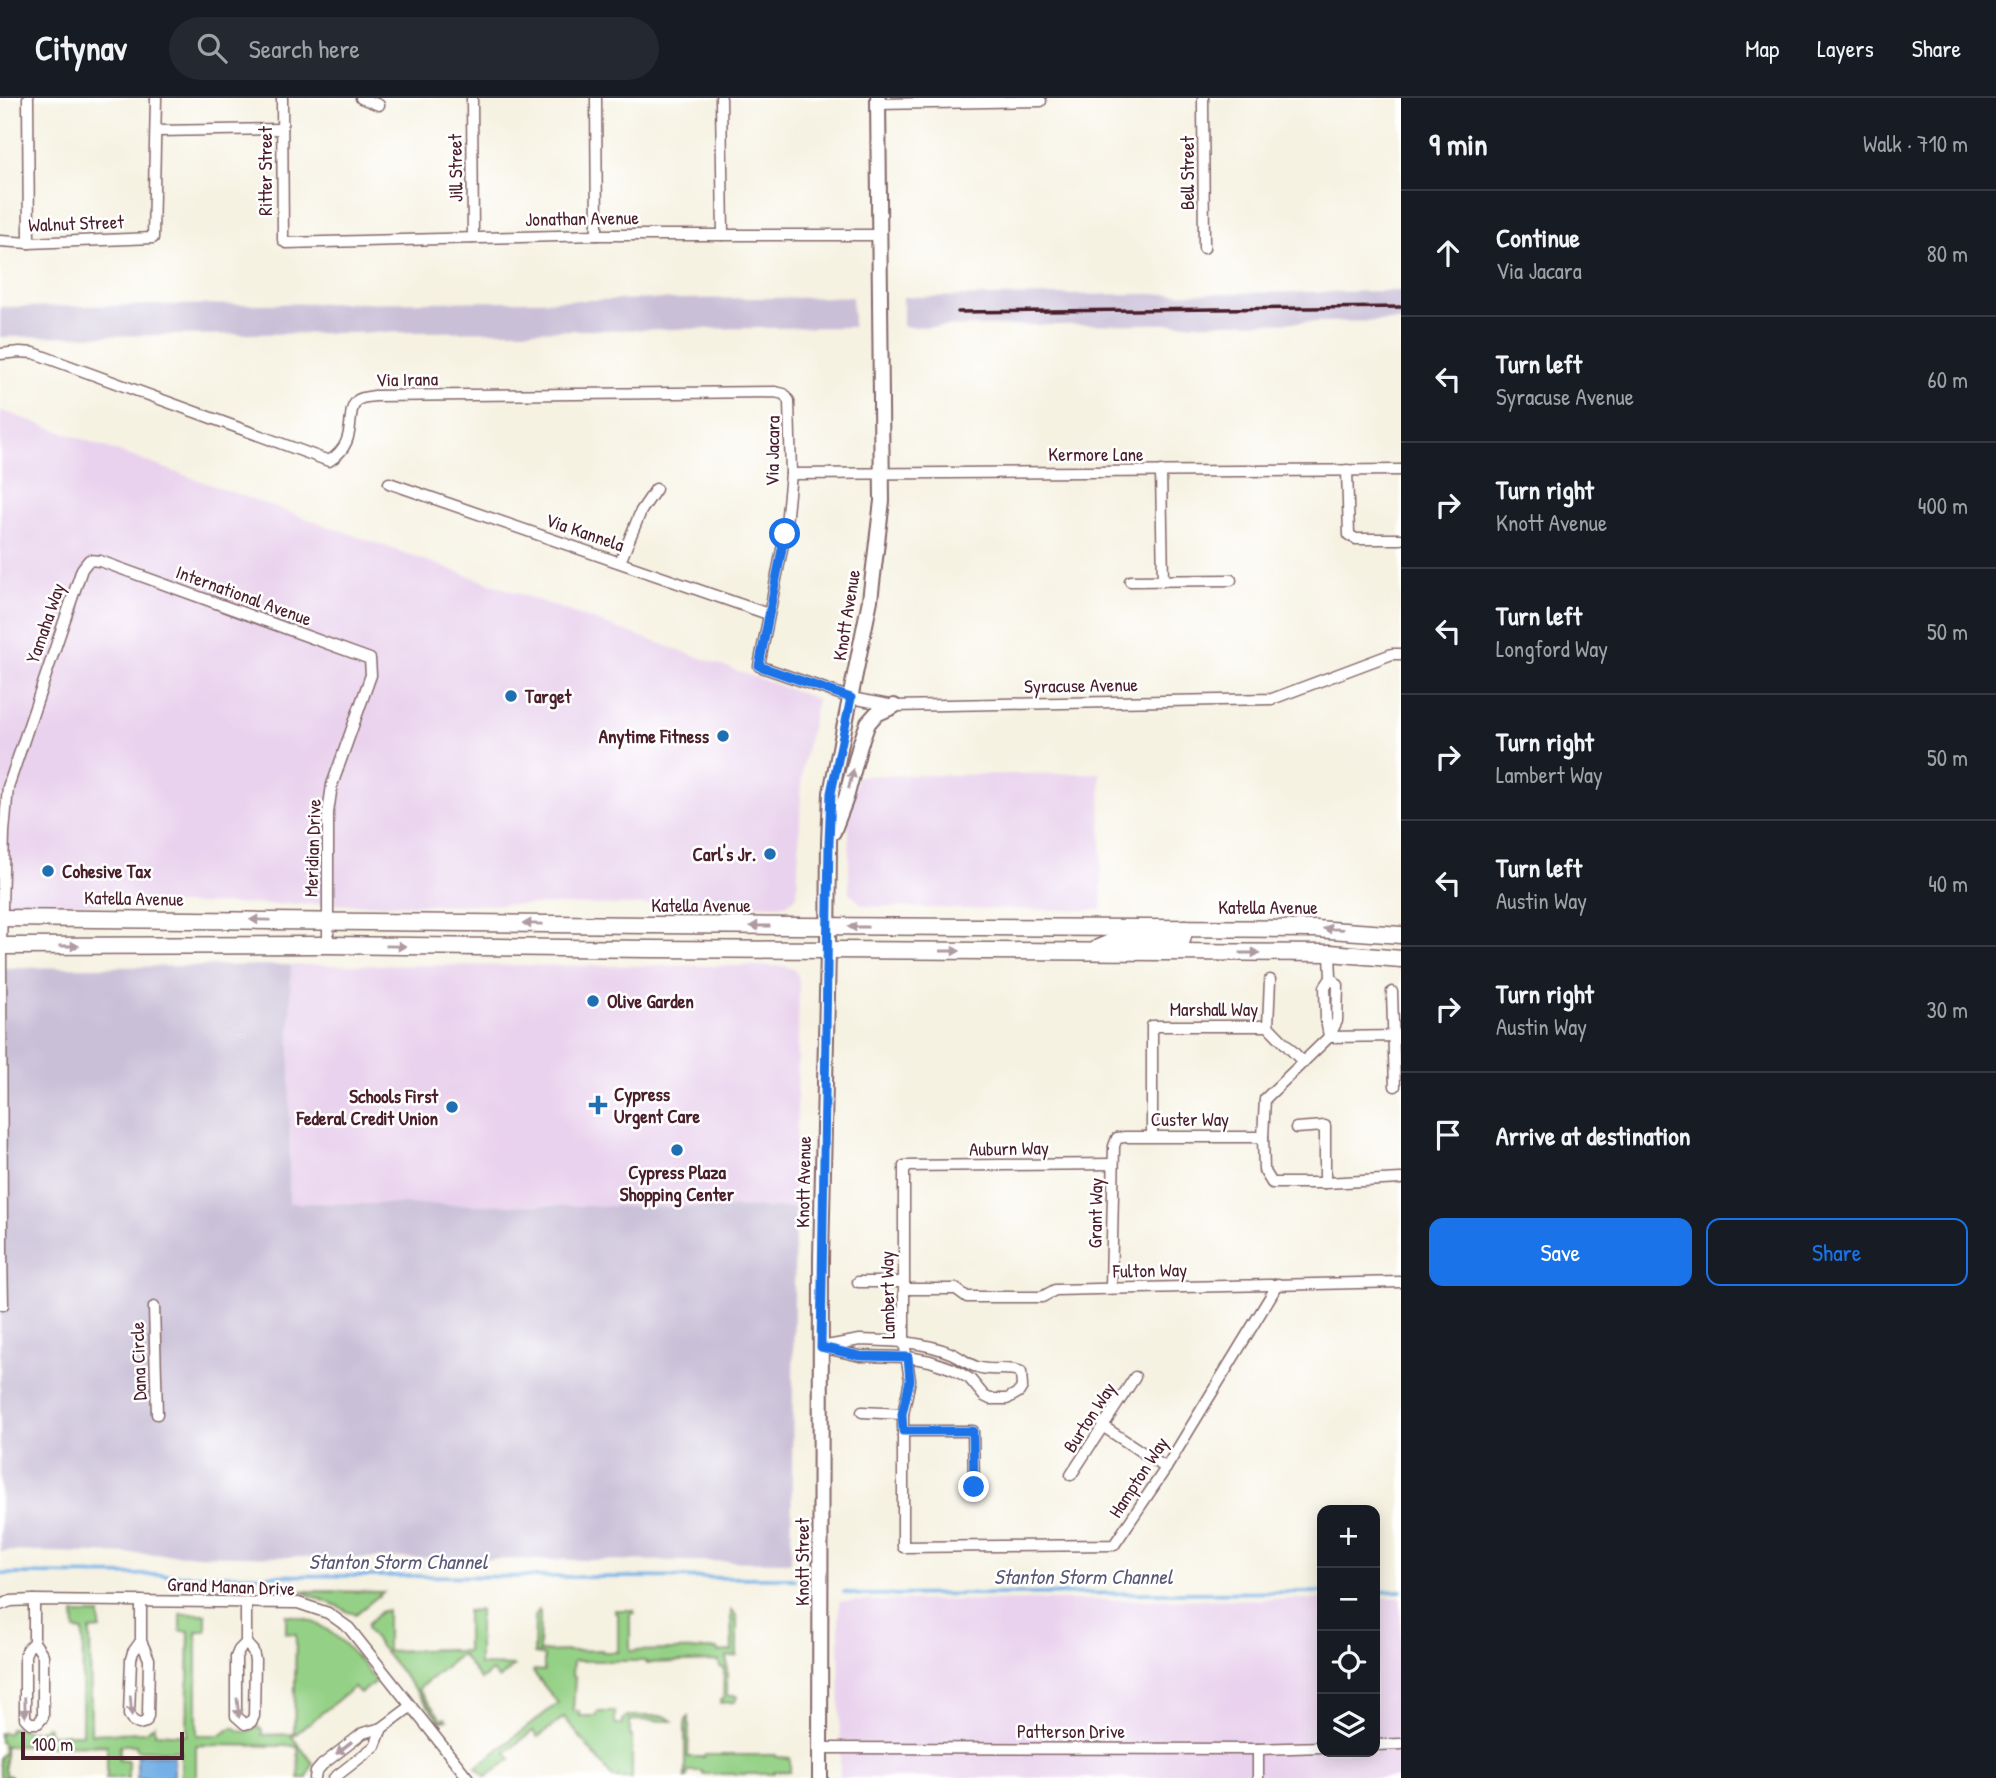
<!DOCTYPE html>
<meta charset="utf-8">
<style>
body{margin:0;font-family:"Patrick Hand",sans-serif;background:#242831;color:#f1f3f6}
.controls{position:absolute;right:21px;bottom:21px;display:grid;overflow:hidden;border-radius:14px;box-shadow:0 4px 18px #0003}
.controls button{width:63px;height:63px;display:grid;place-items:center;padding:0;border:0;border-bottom:2px solid #363941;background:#171b24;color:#f1f3f6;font:35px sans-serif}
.scale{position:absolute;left:21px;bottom:18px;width:163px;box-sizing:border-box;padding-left:7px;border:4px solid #4a1f2b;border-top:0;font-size:19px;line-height:24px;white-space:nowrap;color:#4a1f2b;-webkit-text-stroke:5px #fff;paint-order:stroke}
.stop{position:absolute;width:21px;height:21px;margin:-16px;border:5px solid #1a73e8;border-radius:50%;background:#fff}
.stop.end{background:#1a73e8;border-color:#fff;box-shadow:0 2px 7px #0008}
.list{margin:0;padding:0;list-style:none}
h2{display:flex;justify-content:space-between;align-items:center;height:91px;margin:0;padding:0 28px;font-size:30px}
h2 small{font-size:23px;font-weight:400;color:#9ea1a6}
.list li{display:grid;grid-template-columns:46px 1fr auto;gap:21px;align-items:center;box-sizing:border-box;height:126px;padding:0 28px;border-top:2px solid #363941}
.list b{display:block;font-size:26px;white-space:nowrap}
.list p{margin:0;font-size:23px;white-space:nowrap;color:#9ea1a6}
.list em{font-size:23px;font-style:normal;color:#9ea1a6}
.actions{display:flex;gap:14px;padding:21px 28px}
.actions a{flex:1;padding:16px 0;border:2px solid #1a73e8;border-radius:14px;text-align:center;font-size:24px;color:#1a73e8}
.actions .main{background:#1a73e8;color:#fff}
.icon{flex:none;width:38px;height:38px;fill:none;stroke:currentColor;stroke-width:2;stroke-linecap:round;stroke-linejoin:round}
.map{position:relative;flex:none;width:1401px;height:1680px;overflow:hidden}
header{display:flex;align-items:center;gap:42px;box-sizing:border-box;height:98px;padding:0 35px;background:#171b24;border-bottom:2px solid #363941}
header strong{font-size:33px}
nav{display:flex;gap:38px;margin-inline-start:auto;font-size:24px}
.search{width:490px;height:63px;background:#242831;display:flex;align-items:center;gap:18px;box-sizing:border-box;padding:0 24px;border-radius:38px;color:#9ea1a6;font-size:26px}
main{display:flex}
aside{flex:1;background:#171b24}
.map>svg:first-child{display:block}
.built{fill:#e9d2ed}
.industrial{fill:#c9bfd7}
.green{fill:#94d186;stroke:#6f7858;stroke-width:2}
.water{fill:#73b0e5;stroke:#5e6888;stroke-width:2}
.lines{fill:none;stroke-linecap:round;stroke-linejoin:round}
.stream{stroke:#73b0e5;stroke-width:3.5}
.street-casing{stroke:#86696b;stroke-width:13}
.secondary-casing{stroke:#86696b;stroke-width:18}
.primary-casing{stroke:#86696b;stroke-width:19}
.street{stroke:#fff;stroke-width:10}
.secondary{stroke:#fff;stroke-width:14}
.primary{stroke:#fff;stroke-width:16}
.rail{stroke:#4a1f2b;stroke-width:3.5}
.oneway{fill:#ae9aa0}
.route{stroke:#1a73e8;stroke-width:9}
.poi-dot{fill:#1f6fb2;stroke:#fff;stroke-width:2.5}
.labels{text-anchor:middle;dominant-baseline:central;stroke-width:5;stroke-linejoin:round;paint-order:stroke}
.street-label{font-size:19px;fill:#4a1f2b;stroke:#fff}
.poi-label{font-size:19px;font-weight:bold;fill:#4a1f2b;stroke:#fff;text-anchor:start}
.water-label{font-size:21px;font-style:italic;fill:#5a5975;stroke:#fff}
</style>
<header>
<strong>Citynav</strong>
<div class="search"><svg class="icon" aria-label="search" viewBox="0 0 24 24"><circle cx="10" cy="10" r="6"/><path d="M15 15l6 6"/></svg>Search here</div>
<nav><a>Map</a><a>Layers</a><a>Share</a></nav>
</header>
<main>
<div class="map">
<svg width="1401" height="1680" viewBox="0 0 1401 1680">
<rect width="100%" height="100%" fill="#fff"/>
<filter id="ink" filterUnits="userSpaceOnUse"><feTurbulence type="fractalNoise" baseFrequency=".0143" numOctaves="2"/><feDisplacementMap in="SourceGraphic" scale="14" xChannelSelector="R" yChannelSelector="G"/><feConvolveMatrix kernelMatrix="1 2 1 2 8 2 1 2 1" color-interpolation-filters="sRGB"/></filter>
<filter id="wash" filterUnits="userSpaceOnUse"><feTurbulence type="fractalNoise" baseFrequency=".00686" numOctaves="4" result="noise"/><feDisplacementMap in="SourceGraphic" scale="28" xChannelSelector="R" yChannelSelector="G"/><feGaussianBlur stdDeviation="1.57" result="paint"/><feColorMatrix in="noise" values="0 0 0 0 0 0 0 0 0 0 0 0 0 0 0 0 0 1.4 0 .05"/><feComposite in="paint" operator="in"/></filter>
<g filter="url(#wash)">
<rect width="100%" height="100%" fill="#f6f2e2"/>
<g class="built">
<path d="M0 312 817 601 802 672 797 798 786 807 0 806Z"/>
<path d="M1100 675 1102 812 960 811 867 808 861 806 849 794V720L857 678Z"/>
<path d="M291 867 784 868 793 871 798 877 799 889 795 1110 289 1105Z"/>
<path d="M1375 1500H1401V1680H840L839 1503 1322 1501V1654H1375Z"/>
</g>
<g class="industrial">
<path d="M1401 193V223L903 229V199Z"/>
<path d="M852 199 853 229 0 239V209Z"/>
<path d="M291 867 289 1105 795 1110 791 1464 285 1459 0 1453V870Z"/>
</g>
<g class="green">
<path d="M300 1493 383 1494 356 1516 348 1514 340 1509Z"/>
<path d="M387 1512V1553L451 1551V1553H467V1513L479 1512V1567L514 1568 499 1581 492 1573 481 1582 461 1556 418 1591 442 1621 445 1620 447 1622 441 1624 367 1532V1527L380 1514Z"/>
<path d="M539 1512 540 1515 539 1554 602 1552 603 1554H618V1516L615 1515V1512H634V1515L630 1516V1553L717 1551 718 1554 732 1553 731 1513 737 1518V1558L727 1559V1598H737L735 1604 720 1605V1602L723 1601 724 1570 720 1569 719 1563 646 1565 645 1563H573L572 1578 575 1579 573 1613H579V1618H597V1614H615V1627H623V1622L627 1618H665L672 1623 630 1622V1638H632V1680H613L564 1619 538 1639 533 1633 506 1654 511 1661 486 1679 476 1669 558 1605 533 1574 534 1572 544 1573V1558L534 1556 535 1518Z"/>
<path d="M74 1516H100V1531L90 1532 91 1636 145 1634 155 1627V1635L187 1637 189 1533H180V1516H206V1533H197V1637H221L233 1629C243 1635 248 1636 258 1629L262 1632V1637L294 1636 296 1536 286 1535V1517C329 1521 351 1553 376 1583L360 1595 354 1589 292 1639 313 1665 307 1680H299L298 1650 294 1648 196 1647V1679L198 1680H181V1653L137 1652 136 1647H120L119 1661 128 1662V1680H105L107 1679V1647L5 1648V1677L11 1678V1680H0V1659L4 1654 3 1645 0 1644V1635H9L10 1630C29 1630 30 1639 48 1628L50 1636H82L83 1533 75 1532Z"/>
<path d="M689 1619 688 1659H704L705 1657H776V1659L790 1660V1674H774V1676H703L702 1673H688L687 1680H685V1628L686 1622Z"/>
</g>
<rect class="water" x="137" y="1657" width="37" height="23"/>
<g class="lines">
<g class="stream">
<path d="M0 1476 786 1480 795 1482"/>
<path d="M844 1494 860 1497 1322 1494"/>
<path d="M1375 1494 1401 1493"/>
</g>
</g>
</g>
<g filter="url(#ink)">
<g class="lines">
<defs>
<g id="street">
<path d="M28 0 29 145"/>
<path d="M282 0 283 142 286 145 597 137H879"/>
<path d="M361 0 379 7"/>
<path d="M472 0 473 140"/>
<path d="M596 0 597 137"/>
<path d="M721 0 723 137"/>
<path d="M1203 0 1204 150"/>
<path d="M878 6 1041 3"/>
<path d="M156 33 282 31"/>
<path d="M0 143 29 145 153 140 156 0"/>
<path d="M0 256 20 254 34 255 329 363C361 343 343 314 358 302 362 299 369 299 375 298L775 294 784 296 789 303 791 376 785 436 759 568 851 600 894 608 1272 601 1392 556H1401"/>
<path d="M1347 372 1349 437 1356 441H1401"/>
<path d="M1161 373 1163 483"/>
<path d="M791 376 1401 372"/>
<path d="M389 385 768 516"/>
<path d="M620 464 641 413 656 391"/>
<path d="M1130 483 1231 482"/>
<path d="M1330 855 1331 880 1338 887 1337 923 1329 939 1265 1001 1263 1039 1264 1072 1272 1085H1325L1401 1081"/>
<path d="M1392 894 1395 988"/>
<path d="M1268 928 1270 882"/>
<path d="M1329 938 1326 922 1325 889 1331 880"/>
<path d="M1329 939 1401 938"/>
<path d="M1296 1030 1325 1028V1085"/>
<path d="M1152 1038V928H1268L1303 964"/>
<path d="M1113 1066 904 1068V1243L910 1282 903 1316V1449L1114 1447 1166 1370 1278 1186"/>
<path d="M858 1184H903"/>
<path d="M1111 1190 1114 1048 1117 1040 1125 1039H1263"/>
<path d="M905 1191H956L967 1199H1042L1055 1192 1401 1184"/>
<path d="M3 1207 2 1154 1 848 4 734 8 689 82 471 89 462 100 463 370 561 371 577 332 687 328 715V847"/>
<path d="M154 1209 157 1316"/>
<path d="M860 1242C892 1243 923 1243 953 1256 961 1260 969 1267 977 1269 991 1274 1007 1268 1021 1274L1022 1289 1019 1294 1007 1301H990L984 1298 970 1281 953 1271 930 1263 908 1259 860 1258 821 1249Z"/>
<path d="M862 1314 903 1316"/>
<path d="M1104 1329 1166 1370"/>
<path d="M903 1333H973L974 1389"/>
<path d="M1071 1377 1135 1279"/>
<path d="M34 1502V1544L43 1557V1619L38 1625H30L25 1620V1557L28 1550 34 1544"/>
<path d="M141 1503V1543L149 1561 148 1618 146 1624 139 1626 133 1623 129 1617 131 1561 133 1554 141 1543"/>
<path d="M246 1504V1545L253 1553 255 1562 254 1618 251 1624 245 1626 236 1618V1559L239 1552 246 1545"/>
<path d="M0 1507 11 1503 34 1502 298 1505 328 1515 349 1530 468 1680"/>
<path d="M1375 1647 1401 1646"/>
<path d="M820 1650 1258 1651 1322 1649"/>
<path d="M1258 1651V1680"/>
<path d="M315 1680 316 1674 322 1667 363 1635 382 1630 410 1609"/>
<path d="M334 1680 375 1648 382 1630"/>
</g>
<g id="secondary">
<path d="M833 734 846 700 860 647 868 625 876 616 894 608"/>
<path d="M820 1680 821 1160 828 853 829 745 831 695 870 502 882 403 878 0"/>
</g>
<g id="primary">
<path d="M0 820 649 827 1316 831 1401 837"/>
<path d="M0 848 328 847 648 851 1330 855 1401 861"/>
<path d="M1098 850 1117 842H1182L1185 830"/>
</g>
</defs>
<use href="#street" class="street-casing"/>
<use href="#secondary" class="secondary-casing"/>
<use href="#primary" class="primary-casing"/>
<use href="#street" class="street"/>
<use href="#secondary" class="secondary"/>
<use href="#primary" class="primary"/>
<path class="rail" d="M958 214 1401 209"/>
</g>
<defs><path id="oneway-solid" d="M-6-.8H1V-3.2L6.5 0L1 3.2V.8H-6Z" transform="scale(1.75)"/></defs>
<g class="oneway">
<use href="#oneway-solid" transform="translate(851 681) rotate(-76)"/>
<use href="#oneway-solid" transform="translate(260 822) rotate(-179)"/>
<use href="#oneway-solid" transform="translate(533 826) rotate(-179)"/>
<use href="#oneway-solid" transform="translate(760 828) rotate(-180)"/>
<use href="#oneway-solid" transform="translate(858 829) rotate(-180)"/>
<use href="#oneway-solid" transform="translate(1333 831) rotate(-178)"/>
<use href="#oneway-solid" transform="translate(69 848)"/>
<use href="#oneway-solid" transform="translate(396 848) rotate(1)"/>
<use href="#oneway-solid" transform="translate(950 853)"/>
<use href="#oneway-solid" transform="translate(1250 855)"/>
<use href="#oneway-solid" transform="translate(131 1608) rotate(86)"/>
<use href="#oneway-solid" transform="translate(25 1609) rotate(88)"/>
<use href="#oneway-solid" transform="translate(238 1610) rotate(84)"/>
<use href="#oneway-solid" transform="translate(344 1650) rotate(142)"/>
</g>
</g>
<g class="lines" filter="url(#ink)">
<path class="route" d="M785 436 759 568 851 600 831 695 829 745 821 1249 860 1258 908 1259 910 1282 902 1316 903 1333H973L974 1389"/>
</g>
<g class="poi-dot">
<circle cx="511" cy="598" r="7"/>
<circle cx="723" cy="638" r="7"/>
<circle cx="770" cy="756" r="7"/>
<circle cx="48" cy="773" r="7"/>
<circle cx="593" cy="903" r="7"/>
<path d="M594.5 996.5h7v7h7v7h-7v7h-7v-7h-7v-7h7z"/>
<circle cx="452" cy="1009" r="7"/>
<circle cx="677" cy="1052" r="7"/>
</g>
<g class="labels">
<g class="street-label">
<text transform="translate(455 70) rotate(-91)">Jill Street</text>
<text transform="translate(265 73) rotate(-90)">Ritter Street</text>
<text transform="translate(1187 75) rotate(-90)">Bell Street</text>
<text transform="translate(582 120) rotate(-1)">Jonathan Avenue</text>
<text transform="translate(76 125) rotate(-2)">Walnut Street</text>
<text transform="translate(407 281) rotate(-1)">Via Irana</text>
<text transform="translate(772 353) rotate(-89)">Via Jacara</text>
<text x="1096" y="356">Kermore Lane</text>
<text transform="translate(585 434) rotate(19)">Via Kannela</text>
<text transform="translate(244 497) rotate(20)">International Avenue</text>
<text transform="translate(846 517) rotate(-81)">Knott Avenue</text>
<text transform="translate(45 525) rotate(-71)">Yamaha Way</text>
<text transform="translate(1081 587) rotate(-1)">Syracuse Avenue</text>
<text transform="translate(312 750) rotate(-88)">Meridian Drive</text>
<text transform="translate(134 800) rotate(1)">Katella Avenue</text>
<text x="701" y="807">Katella Avenue</text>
<text x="1268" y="809">Katella Avenue</text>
<text x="1214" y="911">Marshall Way</text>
<text x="1190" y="1021">Custer Way</text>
<text transform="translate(1009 1050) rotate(-1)">Auburn Way</text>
<text transform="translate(803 1084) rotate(-89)">Knott Avenue</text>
<text transform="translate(1095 1115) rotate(-89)">Grant Way</text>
<text transform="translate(1150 1172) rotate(-1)">Fulton Way</text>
<text transform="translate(887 1197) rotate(-91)">Lambert Way</text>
<text transform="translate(138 1263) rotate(-92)">Dana Circle</text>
<text transform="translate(1089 1319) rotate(-57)">Burton Way</text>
<text transform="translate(1138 1379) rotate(-57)">Hampton Way</text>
<text transform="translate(802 1464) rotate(-90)">Knott Street</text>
<text transform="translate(231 1488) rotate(2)">Grand Manan Drive</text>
<text x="1071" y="1633">Patterson Drive</text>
</g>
<g class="poi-label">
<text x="525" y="598">Target</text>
<text x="709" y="638" text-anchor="end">Anytime Fitness</text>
<text x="756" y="756" text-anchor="end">Carl's Jr.</text>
<text x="62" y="773">Cohesive Tax</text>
<text x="607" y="903">Olive Garden</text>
<text x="614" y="996">Cypress<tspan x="614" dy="22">Urgent Care</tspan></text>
<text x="438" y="998" text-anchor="end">Schools First<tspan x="438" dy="22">Federal Credit Union</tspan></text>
<text x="677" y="1074" text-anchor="middle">Cypress Plaza<tspan x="677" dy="22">Shopping Center</tspan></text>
</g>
<g class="water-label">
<text x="398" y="1463">Stanton Storm Channel</text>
<text x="1083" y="1478">Stanton Storm Channel</text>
</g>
</g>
</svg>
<div class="controls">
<button>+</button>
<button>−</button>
<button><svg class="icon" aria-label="locate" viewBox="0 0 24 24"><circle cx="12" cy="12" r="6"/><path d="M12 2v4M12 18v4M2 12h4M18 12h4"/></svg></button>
<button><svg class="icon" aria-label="layers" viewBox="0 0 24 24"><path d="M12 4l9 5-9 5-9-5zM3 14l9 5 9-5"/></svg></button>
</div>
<div class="scale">100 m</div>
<div class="stop" style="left:785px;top:436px"></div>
<div class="stop end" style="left:974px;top:1389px"></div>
</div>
<aside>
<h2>9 min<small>Walk · 710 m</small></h2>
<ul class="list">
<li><svg class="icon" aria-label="ahead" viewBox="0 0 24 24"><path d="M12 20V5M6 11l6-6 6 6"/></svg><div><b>Continue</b><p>Via Jacara</p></div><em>80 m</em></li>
<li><svg class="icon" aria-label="left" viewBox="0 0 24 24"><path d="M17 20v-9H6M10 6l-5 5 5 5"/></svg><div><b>Turn left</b><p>Syracuse Avenue</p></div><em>60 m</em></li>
<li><svg class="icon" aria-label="right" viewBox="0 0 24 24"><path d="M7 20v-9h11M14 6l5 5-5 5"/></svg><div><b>Turn right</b><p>Knott Avenue</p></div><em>400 m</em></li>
<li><svg class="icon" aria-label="left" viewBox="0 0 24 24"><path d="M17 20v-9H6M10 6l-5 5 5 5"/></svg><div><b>Turn left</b><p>Longford Way</p></div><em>50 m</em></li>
<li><svg class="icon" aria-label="right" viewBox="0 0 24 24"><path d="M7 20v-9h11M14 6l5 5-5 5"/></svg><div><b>Turn right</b><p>Lambert Way</p></div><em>50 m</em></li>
<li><svg class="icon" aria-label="left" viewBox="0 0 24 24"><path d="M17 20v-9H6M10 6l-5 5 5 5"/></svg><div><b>Turn left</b><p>Austin Way</p></div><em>40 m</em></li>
<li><svg class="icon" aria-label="right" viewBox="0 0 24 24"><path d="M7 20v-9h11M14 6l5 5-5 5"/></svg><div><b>Turn right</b><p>Austin Way</p></div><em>30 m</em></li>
<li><svg class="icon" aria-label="arrive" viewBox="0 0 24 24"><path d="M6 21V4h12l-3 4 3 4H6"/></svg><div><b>Arrive at destination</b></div></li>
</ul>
<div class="actions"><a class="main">Save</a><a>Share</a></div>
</aside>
</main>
